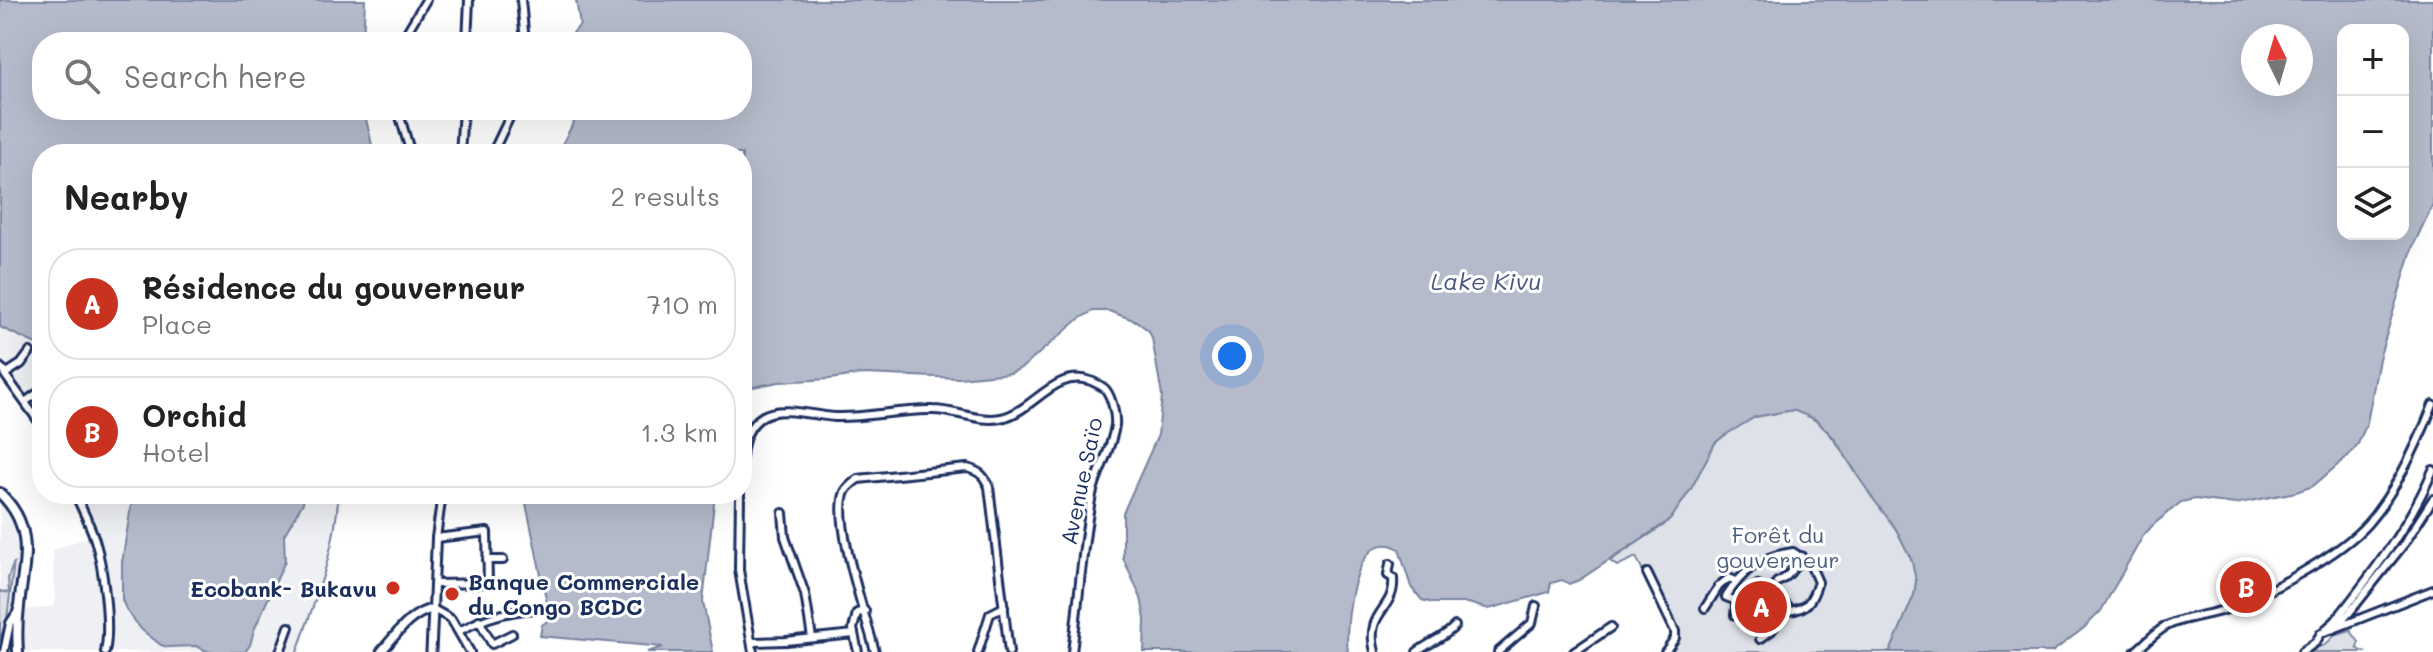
<!DOCTYPE html>
<meta charset="utf-8">
<style>
body{margin:0;font-family:Mali,sans-serif;background:#f6f6f6;color:#222}
.controls{position:absolute;right:24px;top:24px;display:grid;overflow:hidden;border-radius:16px;box-shadow:0 8px 32px #0002}
.controls button{width:72px;height:72px;display:grid;place-items:center;padding:0;border:0;border-bottom:2px solid #e0e0e0;background:#fff;color:#222;font:40px sans-serif}
.compass{position:absolute;left:2241px;top:24px;width:72px;height:72px;border-radius:50%;background:#fff;box-shadow:0 8px 32px #0002;rotate:355deg}
.you{position:absolute;left:1232px;top:356px;width:28px;height:28px;margin:-20px;border:6px solid #fff;border-radius:50%;background:#1a73e8;box-shadow:0 0 0 12px #1a73e833}
.badge{display:grid;place-items:center;width:52px;height:52px;border-radius:50%;background:#c8321e;color:#fff;font-size:26px;font-weight:700}
.pin{position:absolute;translate:-50% -50%;border:4px solid #fff;box-shadow:0 2px 8px #0006}
.list{margin:0;padding:0;list-style:none}
h2{display:flex;justify-content:space-between;align-items:center;height:104px;margin:0;padding:0 32px;font-size:34px}
h2 small{font-size:26px;font-weight:400;color:#767676}
.list li{display:grid;grid-template-columns:52px 1fr auto;gap:24px;align-items:center;box-sizing:border-box;height:112px;margin:0 16px 16px;padding:0 16px;border:2px solid #e0e0e0;border-radius:32px}
.list b{display:block;font-size:30px;white-space:nowrap}
.list p{margin:0;font-size:26px;white-space:nowrap;color:#767676}
.list em{font-size:26px;font-style:normal;color:#767676}
.icon{flex:none;width:44px;height:44px;fill:none;stroke:currentColor;stroke-width:2;stroke-linecap:round;stroke-linejoin:round}
.map{position:relative;flex:none;width:2433px;height:652px;overflow:hidden}
.search{position:absolute;background:#fff;box-shadow:0 8px 32px #0002;left:32px;top:32px;width:720px;height:88px;display:flex;align-items:center;gap:20px;box-sizing:border-box;padding:0 28px;border-radius:32px;color:#767676;font-size:30px}
.panel{position:absolute;background:#fff;box-shadow:0 8px 32px #0002;left:32px;top:144px;width:720px;height:360px;border-radius:32px}
.map>svg:first-child{display:block}
.built{fill:#eff0f4}
.green{fill:#dee1e7;stroke:#7c88a2;stroke-width:2}
.water{fill:#b5bbca;stroke:#77839f;stroke-width:2;fill-rule:evenodd}
.lines{fill:none;stroke-linecap:round;stroke-linejoin:round}
.stream{stroke:#77839f;stroke-width:2}
.minor-casing{stroke:#1b2f5e;stroke-width:12}
.major-casing{stroke:#1b2f5e;stroke-width:13}
.highway-casing{stroke:#1b2f5e;stroke-width:14}
.minor{stroke:#fff;stroke-width:6}
.major{stroke:#fff;stroke-width:7}
.highway{stroke:#fff;stroke-width:8}
.poi-dot{fill:#c8321e;stroke:#fff;stroke-width:3}
.labels{text-anchor:middle;dominant-baseline:central;stroke-width:6;stroke-linejoin:round;paint-order:stroke}
.street-label{font-size:22px;fill:#1b2f5e;stroke:#fff}
.park-label{font-size:22px;fill:#4c5c80;stroke:#fff}
.poi-label{font-size:22px;font-weight:bold;fill:#1b2f5e;stroke:#fff;text-anchor:start}
.water-label{font-size:24px;font-style:italic;fill:#49597e;stroke:#fff}
</style>
<div class="map">
<svg width="2433" height="652" viewBox="0 0 2433 652">
<rect width="100%" height="100%" fill="#fff"/>
<filter id="ink" filterUnits="userSpaceOnUse"><feTurbulence type="fractalNoise" baseFrequency=".0125" numOctaves="2"/><feDisplacementMap in="SourceGraphic" scale="16" xChannelSelector="R" yChannelSelector="G"/><feConvolveMatrix kernelMatrix="1 2 1 2 8 2 1 2 1" color-interpolation-filters="sRGB"/></filter>
<g filter="url(#ink)">
<g class="built">
<path d="M0 327 42 347V431L9 374 0 367Z"/>
<path d="M72 494H133L122 562 124 607 142 630 161 645 196 646 209 652H17L25 610 55 606 53 550 90 536Z"/>
<path d="M305 494H342V498L325 573 300 652H245L250 645 254 630 285 561 284 535 303 503Z"/>
<path d="M0 497 14 517 19 529 20 542V561L14 606 4 652H0Z"/>
</g>
<g class="green">
<path d="M1793 410C1806 414 1816 419 1825 429 1838 442 1847 459 1857 475 1875 502 1918 549 1916 582 1915 606 1900 631 1890 652H1665L1674 640 1673 630 1636 557 1617 566 1610 561 1664 525 1683 501 1715 443 1730 431 1755 417Z"/>
<path d="M14 562 7 619 0 641V591L9 593 8 578Z"/>
<path d="M2350 630 2359 642 2357 648 2364 652H2305L2325 645 2335 635Z"/>
</g>
<g class="water">
<path d="M0 0H365L363 42H42V110H364L374 154H42V347L0 327Z"/>
<path d="M576 0H2433V204L2413 246 2379 359 2367 423 2358 444 2348 456 2313 486 2296 492 2235 504 2195 499 2181 502 2153 525 2143 536 2101 611 2084 628 2052 652H1890L1914 595 1916 581 1912 561 1896 529 1871 496 1834 438 1815 419 1793 410 1755 417 1722 437 1715 443 1691 489 1670 520 1579 580 1569 584 1562 580 1551 583 1549 592 1489 609 1468 603H1433L1422 600 1411 587 1399 549C1354 523 1344 627 1348 652H1144L1145 619 1141 598 1123 558V513L1158 435 1162 396 1152 338 1149 331 1136 321 1109 311H1093L1079 319 1023 367 1011 373 959 378 864 374 830 379 779 382 742 389V154H557L580 110H742V42H572L573 33 580 25ZM2343 30H2403V234H2343ZM2301 36V84H2253V36Z"/>
<path d="M133 494H305L303 503 284 535 285 561 254 630 250 645 245 652H209L196 646 168 647 161 645 142 630 127 611 122 600V562Z"/>
<path d="M524 494H715L703 602 713 652H647L663 647 540 636 542 625 550 619 551 611 546 599Z"/>
</g>
<g class="lines">
<path class="stream" d="M297 652C314 602 337 548 338 494"/>
<defs>
<g id="minor">
<path d="M521 0 525 42"/>
<path d="M401 42 426 0"/>
<path d="M467 42 469 0"/>
<path d="M398 110 411 154"/>
<path d="M460 154 463 110"/>
<path d="M492 154 513 110"/>
<path d="M0 367 7 373 21 364 30 352"/>
<path d="M7 373 5 375 42 426"/>
<path d="M25 402 42 390"/>
<path d="M742 457C743 441 748 425 763 416 781 405 815 416 835 417 868 418 900 409 933 410 956 410 982 424 1005 417 1034 409 1056 368 1091 381 1095 383 1103 386 1106 390 1112 398 1116 416 1115 425 1112 450 1097 471 1092 495 1082 546 1079 600 1072 652"/>
<path d="M75 494C82 509 90 524 95 540 103 566 111 626 105 652"/>
<path d="M442 494 436 538 433 609 451 619 470 652"/>
<path d="M740 494 739 570 753 652"/>
<path d="M783 513 785 537 805 594 812 638"/>
<path d="M436 538 487 532 488 583 436 584"/>
<path d="M487 560H503"/>
<path d="M1647 573 1675 631V638L1665 652"/>
<path d="M1777 582C1789 578 1795 566 1801 556"/>
<path d="M1739 602 1726 597C1743 570 1761 556 1793 552L1810 564 1818 582C1812 601 1807 610 1787 611"/>
<path d="M1705 608 1719 586 1729 578 1736 581"/>
<path d="M1735 615 1736 607 1758 585 1771 592 1788 607 1771 631 1760 639"/>
<path d="M479 620 492 644 512 634"/>
<path d="M2336 628 2433 590"/>
<path d="M2326 629 2335 621C2373 573 2409 526 2433 470"/>
<path d="M459 631C483 618 508 611 534 609"/>
<path d="M753 642 786 641 854 634"/>
<path d="M4 652 10 623 18 611"/>
<path d="M280 652 289 627"/>
<path d="M858 652 853 629 857 613 865 611"/>
<path d="M875 652C867 619 832 520 845 492 848 486 853 483 858 479L967 468C979 471 984 475 989 487L1009 652"/>
<path d="M978 652 990 614 1004 607"/>
<path d="M1375 652C1364 610 1396 611 1393 578L1388 575 1390 564"/>
<path d="M1417 652C1430 642 1444 638 1455 626"/>
<path d="M1498 652 1532 623 1536 606"/>
<path d="M1574 652 1611 627"/>
<path d="M2135 652C2144 644 2153 635 2163 628 2181 617 2207 616 2227 609 2267 594 2340 555 2368 523 2395 492 2418 443 2433 405"/>
<path d="M2302 652 2316 642 2321 633 2334 629 2350 612 2404 544 2433 499"/>
</g>
<path id="major" d="M381 652C395 636 411 612 433 609L431 652"/>
<path id="highway" d="M0 493C9 502 17 512 21 525 30 551 21 581 19 607 17 622 17 637 18 652"/>
</defs>
<use href="#minor" class="minor-casing"/>
<use href="#major" class="major-casing"/>
<use href="#highway" class="highway-casing"/>
<use href="#minor" class="minor"/>
<use href="#major" class="major"/>
<use href="#highway" class="highway"/>
</g>
</g>
<g class="poi-dot">
<circle cx="393" cy="588" r="8"/>
<circle cx="452" cy="594" r="8"/>
</g>
<g class="labels">
<g class="street-label">
<text transform="translate(1081 481) rotate(-78)">Avenue Saïo</text>
</g>
<g class="park-label">
<text x="1778" y="534">Forêt du<tspan x="1778" dy="25">gouverneur</tspan></text>
</g>
<g class="poi-label">
<text x="468" y="581">Banque Commerciale<tspan x="468" dy="25">du Congo BCDC</tspan></text>
<text x="377" y="588" text-anchor="end">Ecobank- Bukavu</text>
</g>
<g class="water-label">
<text x="1486" y="280">Lake Kivu</text>
</g>
</g>
</svg>
<div class="controls">
<button>+</button>
<button>−</button>
<button><svg class="icon" aria-label="layers" viewBox="0 0 24 24"><path d="M12 4l9 5-9 5-9-5zM3 14l9 5 9-5"/></svg></button>
</div>
<svg class="compass" viewBox="-18 -18 36 36"><path d="M0-13l5 13h-10z" fill="#e53935"/><path d="M0 13l5-13h-10z" fill="#767676"/></svg>
<div class="you"></div>
<div class="pin badge" style="left:1761px;top:607px">A</div>
<div class="pin badge" style="left:2246px;top:587px">B</div>
<div class="search"><svg class="icon" aria-label="search" viewBox="0 0 24 24"><circle cx="10" cy="10" r="6"/><path d="M15 15l6 6"/></svg>Search here</div>
<section class="panel">
<h2>Nearby<small>2 results</small></h2>
<ul class="list">
<li><span class="badge">A</span><div><b>Résidence du gouverneur</b><p>Place</p></div><em>710 m</em></li>
<li><span class="badge">B</span><div><b>Orchid</b><p>Hotel</p></div><em>1.3 km</em></li>
</ul>
</section>
</div>
